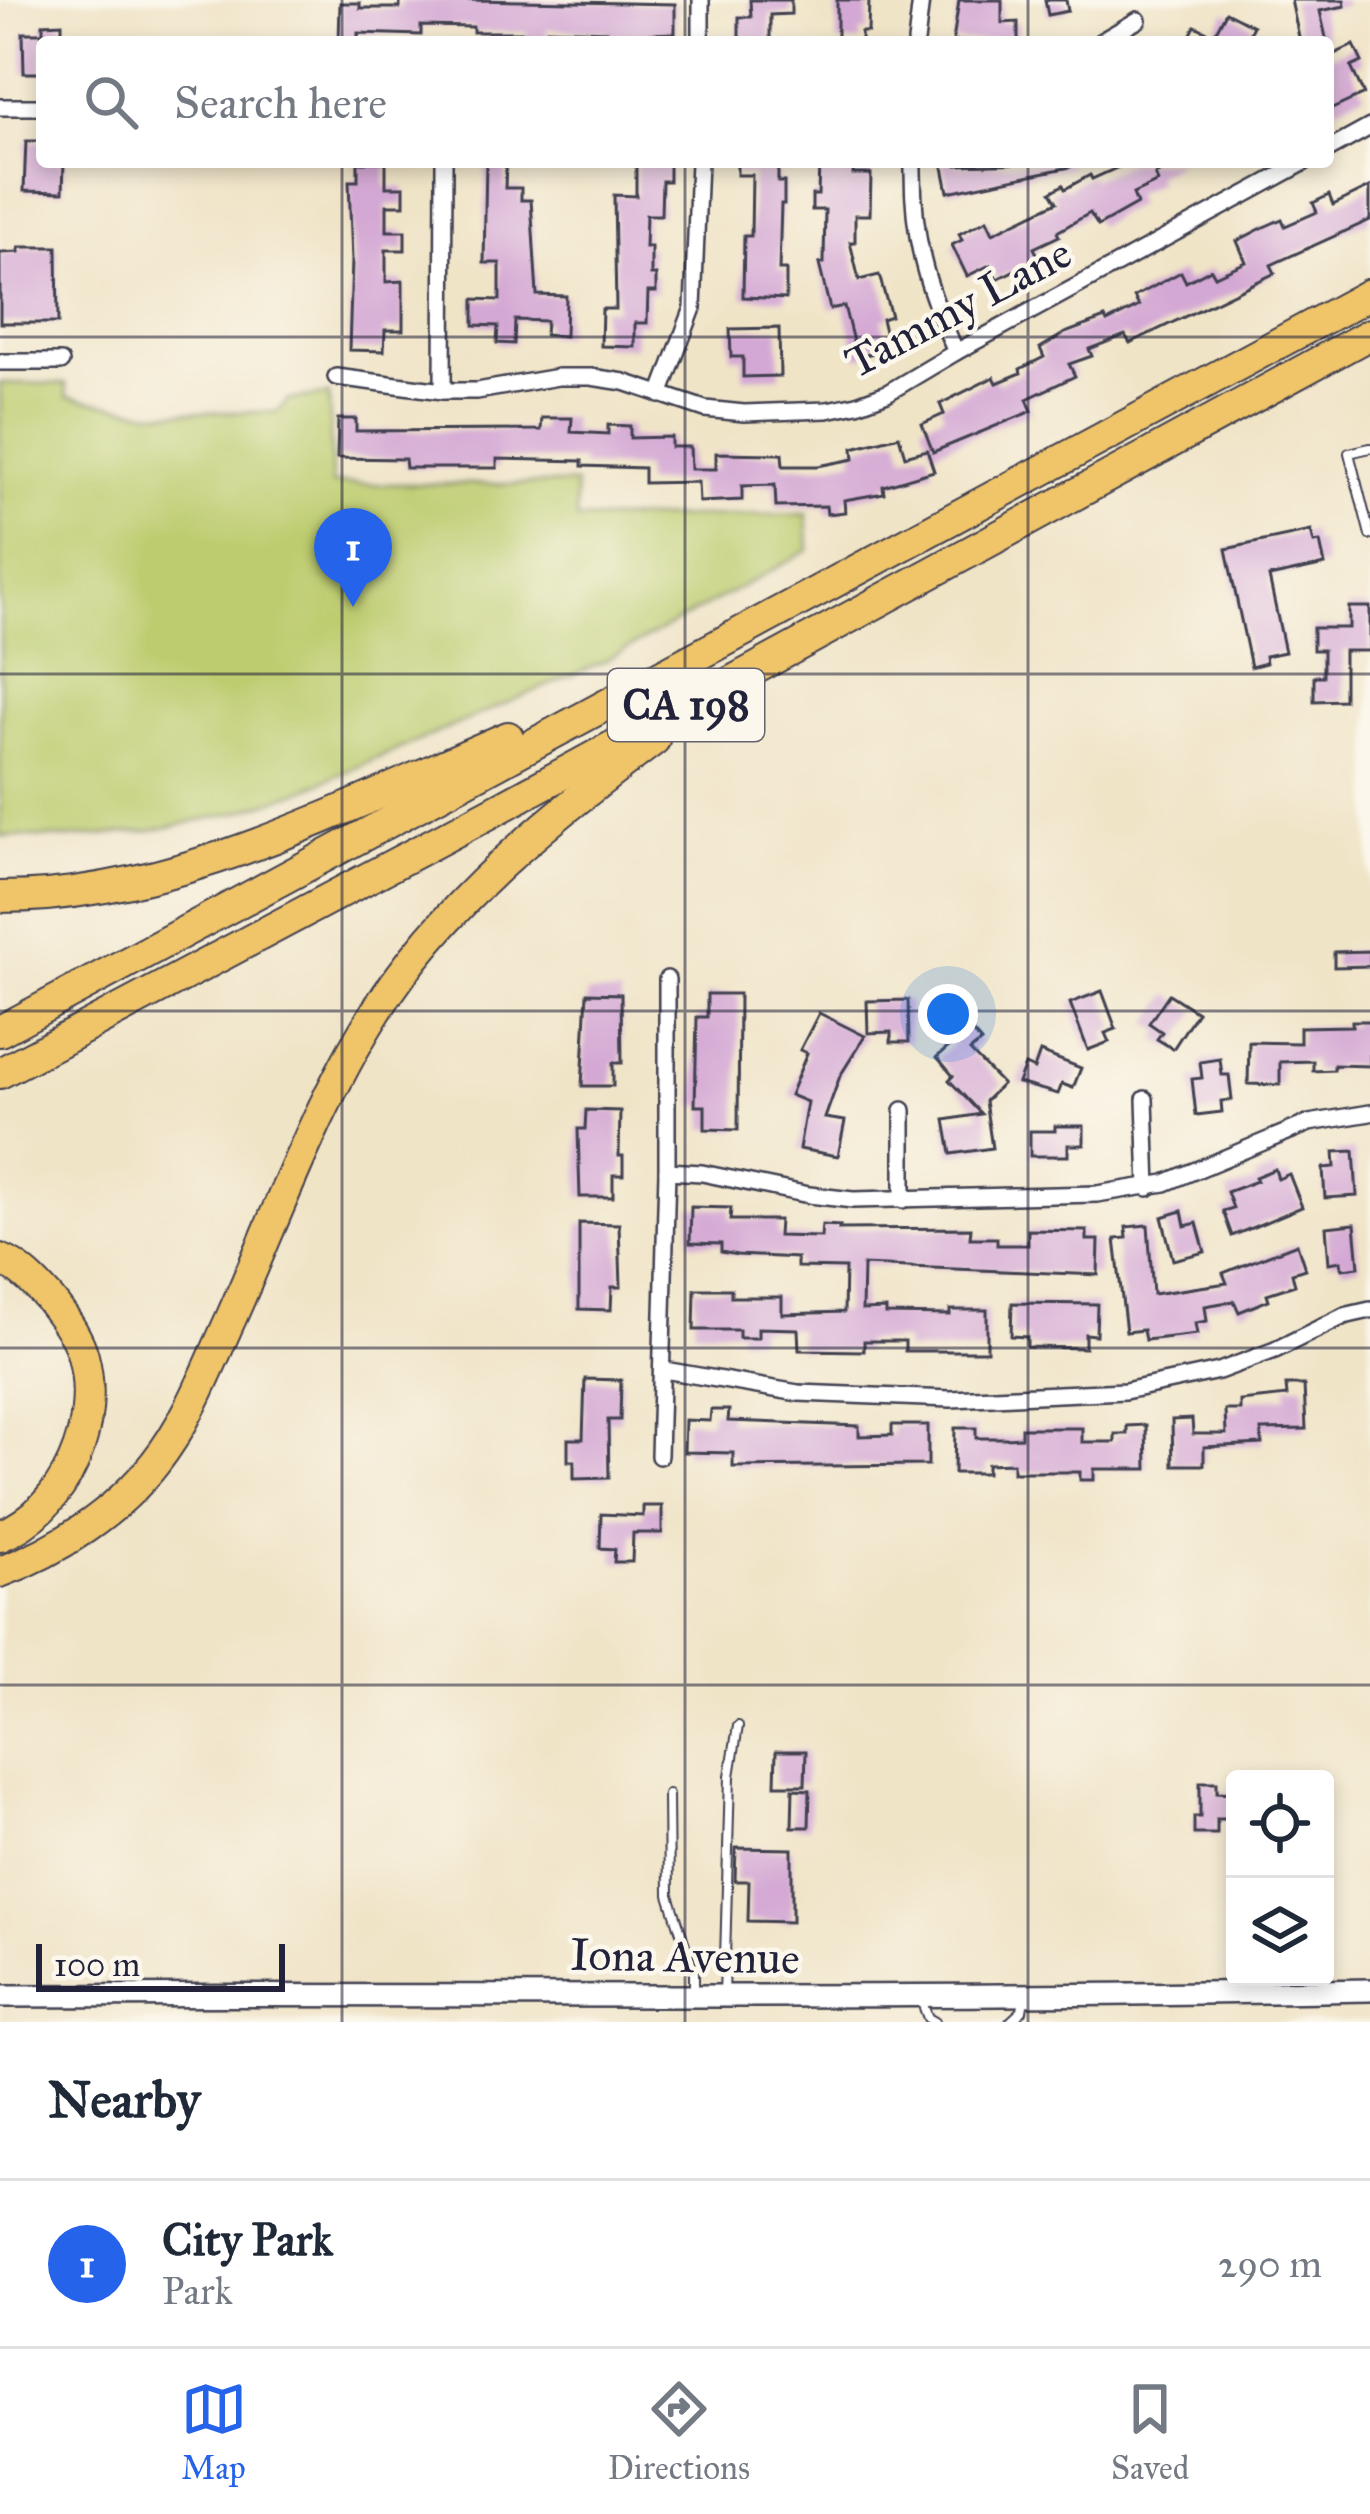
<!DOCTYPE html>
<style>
body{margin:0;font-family:"IM FELL Great Primer",serif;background:#f2f2f3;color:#1f2937}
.controls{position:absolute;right:36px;bottom:36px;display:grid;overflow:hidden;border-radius:12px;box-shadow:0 6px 18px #0003}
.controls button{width:108px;height:108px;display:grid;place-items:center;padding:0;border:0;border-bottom:3px solid #e0e1e3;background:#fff;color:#1f2937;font:60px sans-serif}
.scale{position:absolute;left:36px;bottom:30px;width:249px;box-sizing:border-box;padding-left:12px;border:6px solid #22223b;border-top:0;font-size:33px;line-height:42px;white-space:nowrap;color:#22223b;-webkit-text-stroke:9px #fbf7ec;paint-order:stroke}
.you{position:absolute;left:948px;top:1014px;width:42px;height:42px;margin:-30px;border:9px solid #fff;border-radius:50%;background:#1a73e8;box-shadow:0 0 0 18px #1a73e833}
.badge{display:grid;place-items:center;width:78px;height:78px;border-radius:50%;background:#2563eb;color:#fff;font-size:39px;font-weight:700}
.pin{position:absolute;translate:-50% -99px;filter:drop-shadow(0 3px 6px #0008)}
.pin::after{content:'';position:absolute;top:63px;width:42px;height:36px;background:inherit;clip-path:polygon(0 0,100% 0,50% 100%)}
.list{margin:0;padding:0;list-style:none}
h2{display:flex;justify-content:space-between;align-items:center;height:156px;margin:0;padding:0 48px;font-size:51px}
h2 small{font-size:39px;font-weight:400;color:#747a83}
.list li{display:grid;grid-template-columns:78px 1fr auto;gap:36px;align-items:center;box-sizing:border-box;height:168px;padding:0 48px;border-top:3px solid #e0e1e3}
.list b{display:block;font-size:45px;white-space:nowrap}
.list p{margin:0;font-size:39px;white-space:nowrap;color:#747a83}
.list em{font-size:39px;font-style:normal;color:#747a83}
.icon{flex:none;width:66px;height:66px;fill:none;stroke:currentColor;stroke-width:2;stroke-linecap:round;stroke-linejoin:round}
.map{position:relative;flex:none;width:1370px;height:2022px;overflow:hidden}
.search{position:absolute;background:#fff;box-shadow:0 6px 18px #0003;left:36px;right:36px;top:36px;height:132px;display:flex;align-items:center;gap:30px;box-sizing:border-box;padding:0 42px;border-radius:12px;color:#747a83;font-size:45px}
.sheet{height:324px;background:#fff}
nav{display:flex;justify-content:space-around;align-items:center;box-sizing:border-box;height:168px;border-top:3px solid #e0e1e3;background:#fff;font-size:33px;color:#747a83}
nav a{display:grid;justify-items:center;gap:6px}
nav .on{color:#2563eb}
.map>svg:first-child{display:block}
.green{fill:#bdcc6e;stroke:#707754;stroke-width:3}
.building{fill:#d4a8d4}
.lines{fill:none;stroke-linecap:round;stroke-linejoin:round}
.service-casing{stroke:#413f50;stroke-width:12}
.minor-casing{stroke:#413f50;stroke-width:20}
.tertiary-casing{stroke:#413f50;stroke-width:26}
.motorway-casing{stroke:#413f50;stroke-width:34}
.service{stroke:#fff;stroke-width:8}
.minor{stroke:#fff;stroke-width:15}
.tertiary{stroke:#fff;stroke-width:21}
.motorway{stroke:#f0c469;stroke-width:30}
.grid{fill:none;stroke:#22223b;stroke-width:3;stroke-opacity:0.55}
.labels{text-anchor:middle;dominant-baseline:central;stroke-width:9;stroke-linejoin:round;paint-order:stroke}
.shield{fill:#fbf7ec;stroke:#636270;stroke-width:3}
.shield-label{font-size:42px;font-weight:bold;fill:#22223b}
.street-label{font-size:45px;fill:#22223b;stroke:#fbf7ec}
</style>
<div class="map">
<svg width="1370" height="2022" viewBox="0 0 1370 2022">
<rect width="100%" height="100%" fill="#fbf7ec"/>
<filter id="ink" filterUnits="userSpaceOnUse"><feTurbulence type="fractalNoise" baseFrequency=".00833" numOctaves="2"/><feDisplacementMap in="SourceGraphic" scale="24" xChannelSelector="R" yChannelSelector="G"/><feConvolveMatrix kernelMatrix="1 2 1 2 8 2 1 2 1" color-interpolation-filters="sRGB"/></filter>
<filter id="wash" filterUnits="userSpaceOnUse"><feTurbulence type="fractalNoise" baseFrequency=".004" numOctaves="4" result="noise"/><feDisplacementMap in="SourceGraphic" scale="48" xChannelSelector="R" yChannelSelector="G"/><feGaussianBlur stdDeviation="2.7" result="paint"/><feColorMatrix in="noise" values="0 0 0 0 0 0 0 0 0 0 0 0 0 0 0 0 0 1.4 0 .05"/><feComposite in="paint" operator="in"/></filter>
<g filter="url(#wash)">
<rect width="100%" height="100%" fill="#f0e4c7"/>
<path class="green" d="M0 383 66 384 67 397 151 412H277L288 400 329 395 332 484H575L577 520 807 514 809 550 601 663 296 793 239 812 150 831 69 838 0 836Z"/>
<g id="blocks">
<g class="building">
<path d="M474 0 675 4V33L650 34V42H606V31L547 29V39H527V32H473V27L421 26V35L358 33V42H339L340 3H360V8H400V1Z"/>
<path d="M750 0H791V14L770 15V42H739V17H751Z"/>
<path d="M837 0H869L868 32H861V42H837Z"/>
<path d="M959 0H1002V23L1018 22V42L953 41Z"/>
<path d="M1045 0H1066L1068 11 1048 15Z"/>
<path d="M1291 0H1344L1345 6 1320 11 1327 42H1300Z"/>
<path d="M1226 12 1253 26 1245 42H1187L1195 26 1214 35Z"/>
<path d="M62 23V42H43V24Z"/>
<path d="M23 33H42V73H24Z"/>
<path d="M1354 45 1362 62 1351 67 1364 94 1332 109 1328 100V57Z"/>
<path d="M26 141H42V162H64L63 192 24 191Z"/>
<path d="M358 162H386V187H404V205H387V231H405V250H386V282L403 281V330H385L384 351 349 350 352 260 349 181H358Z"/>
<path d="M486 162H506L505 188H521V200H531L537 295 566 296 565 336 545 335 546 321 515 320 514 344 497 343 498 326 474 325V299L500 300V263H484Z"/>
<path d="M636 162H669V181H662L661 215H646L645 247H651V275H656V292H648L647 323H635V347L601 346 602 309H616L614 195 636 196Z"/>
<path d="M737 162H778V182H784V204H781L779 270H786V299L743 297 744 236H751L752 175H737Z"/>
<path d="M819 162H854L853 174H871L870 215H855V242H850L859 280 879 275 891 316 882 319 887 340 872 346 874 353 857 357 844 306 830 309 819 264 824 263 825 210H812V195H818Z"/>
<path d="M942 162H956L957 165 1069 162 1070 167 948 192Z"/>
<path d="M1130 162H1180L1155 175 1158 182 1133 194 1137 204 1098 226 1090 213 1057 232 1059 236 1034 248 1039 258 997 279 990 265 967 276 952 245 962 240 959 234 987 220 993 233 1057 202 1051 192 1063 185 1065 189 1090 175 1092 179Z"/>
<path d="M1370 187V220L1271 265 1275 273 1130 343 1125 335 1089 349 1092 356 1069 364 1075 376 1027 399 1032 411 933 452 922 424 944 414 940 404 994 377 997 383 1021 373 1020 369 1044 357 1040 348 1065 333 1105 318 1107 322 1139 306 1134 297 1181 272 1186 282 1211 269 1215 276 1246 262 1237 241 1264 227 1282 219 1285 226 1317 212 1313 203 1329 195 1333 205Z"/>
<path d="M19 247H57L58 323H0V253L19 252Z"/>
<path d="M779 328 780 376 743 377V357H731L730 329Z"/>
<path d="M542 418H572L571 432 608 434V425L630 426V438L671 437V447H690L691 469H716V453L782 454 783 466H818L854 459 853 448 899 436 905 456 927 450 934 471 883 486 884 493 844 500 845 512 827 514 826 506 776 507 775 485 742 486V500L699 502 698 482 644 483V468L582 466V461L497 459V468H406L405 459 337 458 338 419H356V431L541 430Z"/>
<path d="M1311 531 1314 543 1320 542 1325 565 1269 577 1285 652 1265 656 1266 663 1251 667 1226 549Z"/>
<path d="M1349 607H1370V651H1344V700L1314 701V676H1323V650H1313V628H1349Z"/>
<path d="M1370 951V966L1334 967V952Z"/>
<path d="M1102 991 1116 1029 1105 1033 1109 1042 1088 1050 1070 1003Z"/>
<path d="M587 993 621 994 622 1063H613V1086H582Z"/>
<path d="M707 994H739L738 1130 705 1129V1106H695L697 1017H707Z"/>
<path d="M1169 994 1197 1012 1173 1049 1157 1039 1162 1032 1149 1023Z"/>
<path d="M908 1000 909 1042H891V1032L868 1033 867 1001Z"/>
<path d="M953 1010 981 1042 970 1051 1002 1084 985 1101 992 1148 951 1154 945 1120 981 1114 949 1080 953 1076 937 1057 956 1041H936L927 1031Z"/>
<path d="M819 1013 865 1036 840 1076 825 1118 845 1121 838 1156 799 1149 807 1102 790 1095 807 1053 800 1050Z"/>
<path d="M1352 1021H1370V1066L1334 1065V1070L1313 1071V1061L1280 1062V1085L1248 1084 1249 1042 1300 1043V1027L1352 1026Z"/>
<path d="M1040 1052 1081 1068 1073 1088 1062 1084 1058 1094 1018 1083 1025 1065 1034 1069Z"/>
<path d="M1220 1059 1222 1075H1229L1232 1100 1221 1101 1222 1112 1196 1115 1192 1079 1202 1078 1200 1062Z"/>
<path d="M586 1110 620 1111 619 1156H623V1175H613V1197H580L578 1129H585Z"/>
<path d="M1055 1126H1084V1145H1068V1156H1030V1131H1055Z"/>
<path d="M1354 1151 1357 1196 1325 1198 1323 1168 1335 1167 1334 1152Z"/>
<path d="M1275 1169 1278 1179 1289 1174 1302 1207 1232 1236 1223 1211 1233 1208 1227 1192 1257 1181 1255 1177Z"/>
<path d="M691 1207 731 1208 730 1220H779L778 1236 821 1237 822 1225 840 1226 839 1229 971 1228 970 1238H997V1245H1028V1230L1087 1231V1240H1099L1098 1275 863 1265 862 1310 886 1309V1314L950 1315V1310H987V1351H905V1341H864V1351L799 1350 798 1329 758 1328V1338H739V1330H694L695 1289H731V1297H782V1314L844 1312 845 1268 797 1267V1258L737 1255 721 1252V1244L690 1243Z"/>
<path d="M1182 1211 1185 1226 1197 1223 1205 1252 1173 1260 1162 1217Z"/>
<path d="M579 1223 619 1224 621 1287H612L611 1310 579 1309Z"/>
<path d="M1355 1224 1359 1267 1342 1269 1341 1261 1329 1263 1326 1227Z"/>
<path d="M1148 1225 1153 1294 1227 1283 1223 1273 1297 1244 1305 1269 1292 1273 1295 1285 1267 1294 1269 1300 1239 1312 1234 1301 1205 1306 1207 1321 1195 1323 1197 1334 1145 1340 1143 1330 1126 1332 1115 1239 1127 1238 1126 1227Z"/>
<path d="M1012 1303 1097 1304 1096 1335 1085 1334V1348L1027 1347V1337L1011 1336Z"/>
<path d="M585 1379 621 1380 620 1420H608L609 1478 574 1479V1461H568V1439H583Z"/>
<path d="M1286 1385H1304L1306 1429 1261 1430 1262 1444 1204 1447V1465H1173L1172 1420 1192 1419 1193 1434H1226L1225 1410H1240V1401L1287 1396Z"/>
<path d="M711 1410H729L728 1421 859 1426V1436L892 1435V1425H928V1465L733 1467V1453L684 1452 685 1420 710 1421Z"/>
<path d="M1146 1425 1147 1469H1094V1480H1080V1472H1013V1463L987 1464V1473H954L955 1428H976V1438H1006L1021 1437V1428H1082V1442H1115V1434H1127V1426Z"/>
<path d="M643 1506H662V1533H633L632 1562H614L615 1549 600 1548 601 1514 643 1516Z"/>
<path d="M776 1751H806L805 1785H775Z"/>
<path d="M1200 1782H1217V1792L1235 1793V1819H1217V1834H1194V1817H1200Z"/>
<path d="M793 1789 810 1790 809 1827H792Z"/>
<path d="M736 1848 792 1849V1922L748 1921 749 1881H735Z"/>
</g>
</g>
</g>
<g filter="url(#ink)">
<use href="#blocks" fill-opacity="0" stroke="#413f50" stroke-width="3"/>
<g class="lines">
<defs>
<g id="service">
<path d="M1370 448 1349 453 1370 535"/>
<path d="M668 1794 669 1895 694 1973V1990"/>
<path d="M724 1996 730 1776 738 1726"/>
<path d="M920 1997 928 2018 935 2022"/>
<path d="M1010 2022 1022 2011 1024 1999"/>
</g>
<g id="minor">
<path d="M701 42V0"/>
<path d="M916 42 921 0"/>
<path d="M1100 42 1138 20"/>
<path d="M0 107H42"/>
<path d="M1328 150 1370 127"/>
<path d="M913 162C912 237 925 284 956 352"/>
<path d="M0 362H61"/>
<path d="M336 377 443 391H477L558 377H591L624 382 705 409 744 413 827 410 857 404 887 393 956 352 1305 162"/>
<path d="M443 391 444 162"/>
<path d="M660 395 693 308 699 162"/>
<path d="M667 979V1171L702 1173 809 1195 853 1200 1097 1194 1165 1183 1309 1123 1370 1113"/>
<path d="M1145 1099 1148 1188"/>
<path d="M903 1200V1110"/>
<path d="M664 1370 798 1393 951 1399 1125 1391 1219 1371 1275 1350 1344 1316 1370 1310"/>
<path d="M659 1456 667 1171"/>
</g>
<path id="tertiary" d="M0 1996C457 1994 913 2000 1370 1990"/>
<g id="motorway">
<path d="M0 897C180 897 347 805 508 737"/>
<path d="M0 1031 1370 294"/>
<path d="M0 1073 494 811 1370 334"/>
<path d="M0 1259C20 1267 36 1284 50 1300 63 1316 78 1336 83 1356 101 1424 67 1509 0 1536"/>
<path d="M0 1572C58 1551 117 1512 155 1463 189 1420 208 1368 231 1318 276 1217 316 1107 375 1013 445 902 550 818 654 740"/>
</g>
</defs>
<use href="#service" class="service-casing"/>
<use href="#minor" class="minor-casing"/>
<use href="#tertiary" class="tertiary-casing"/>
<use href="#motorway" class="motorway-casing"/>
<use href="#service" class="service"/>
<use href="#minor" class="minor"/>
<use href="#tertiary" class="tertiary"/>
<use href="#motorway" class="motorway"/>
</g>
</g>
<path class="grid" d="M342 0V42M685 0V42M1028 0V42M342 162V2022M685 162V2022M1028 162V2022M0 337H1370M0 674H1370M0 1011H1370M0 1348H1370M0 1685H1370"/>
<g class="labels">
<rect class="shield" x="608" y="669" width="156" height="72" rx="9"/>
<g class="shield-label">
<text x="686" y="705">CA 198</text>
</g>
<g class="street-label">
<text transform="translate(958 307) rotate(-28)">Tammy Lane</text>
<text transform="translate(685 1956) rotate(1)">Iona Avenue</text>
</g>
</g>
</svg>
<div class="controls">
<button><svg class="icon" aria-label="locate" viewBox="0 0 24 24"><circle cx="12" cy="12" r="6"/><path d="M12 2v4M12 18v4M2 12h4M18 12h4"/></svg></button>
<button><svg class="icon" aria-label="layers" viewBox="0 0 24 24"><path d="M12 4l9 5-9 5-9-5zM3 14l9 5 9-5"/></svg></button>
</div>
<div class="scale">100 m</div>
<div class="you"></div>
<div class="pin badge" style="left:353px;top:607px">1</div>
<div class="search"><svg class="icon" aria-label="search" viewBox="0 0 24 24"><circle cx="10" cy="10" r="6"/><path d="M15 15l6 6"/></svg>Search here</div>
</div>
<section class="sheet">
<h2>Nearby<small></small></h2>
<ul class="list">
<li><span class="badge">1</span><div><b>City Park</b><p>Park</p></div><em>290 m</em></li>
</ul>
</section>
<nav>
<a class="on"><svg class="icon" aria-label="map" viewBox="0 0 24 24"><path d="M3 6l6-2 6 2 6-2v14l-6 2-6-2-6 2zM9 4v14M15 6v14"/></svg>Map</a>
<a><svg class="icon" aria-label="directions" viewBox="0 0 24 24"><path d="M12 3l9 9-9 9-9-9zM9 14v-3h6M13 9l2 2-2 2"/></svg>Directions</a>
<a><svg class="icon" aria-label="saved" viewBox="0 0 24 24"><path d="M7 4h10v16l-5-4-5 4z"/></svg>Saved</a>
</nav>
